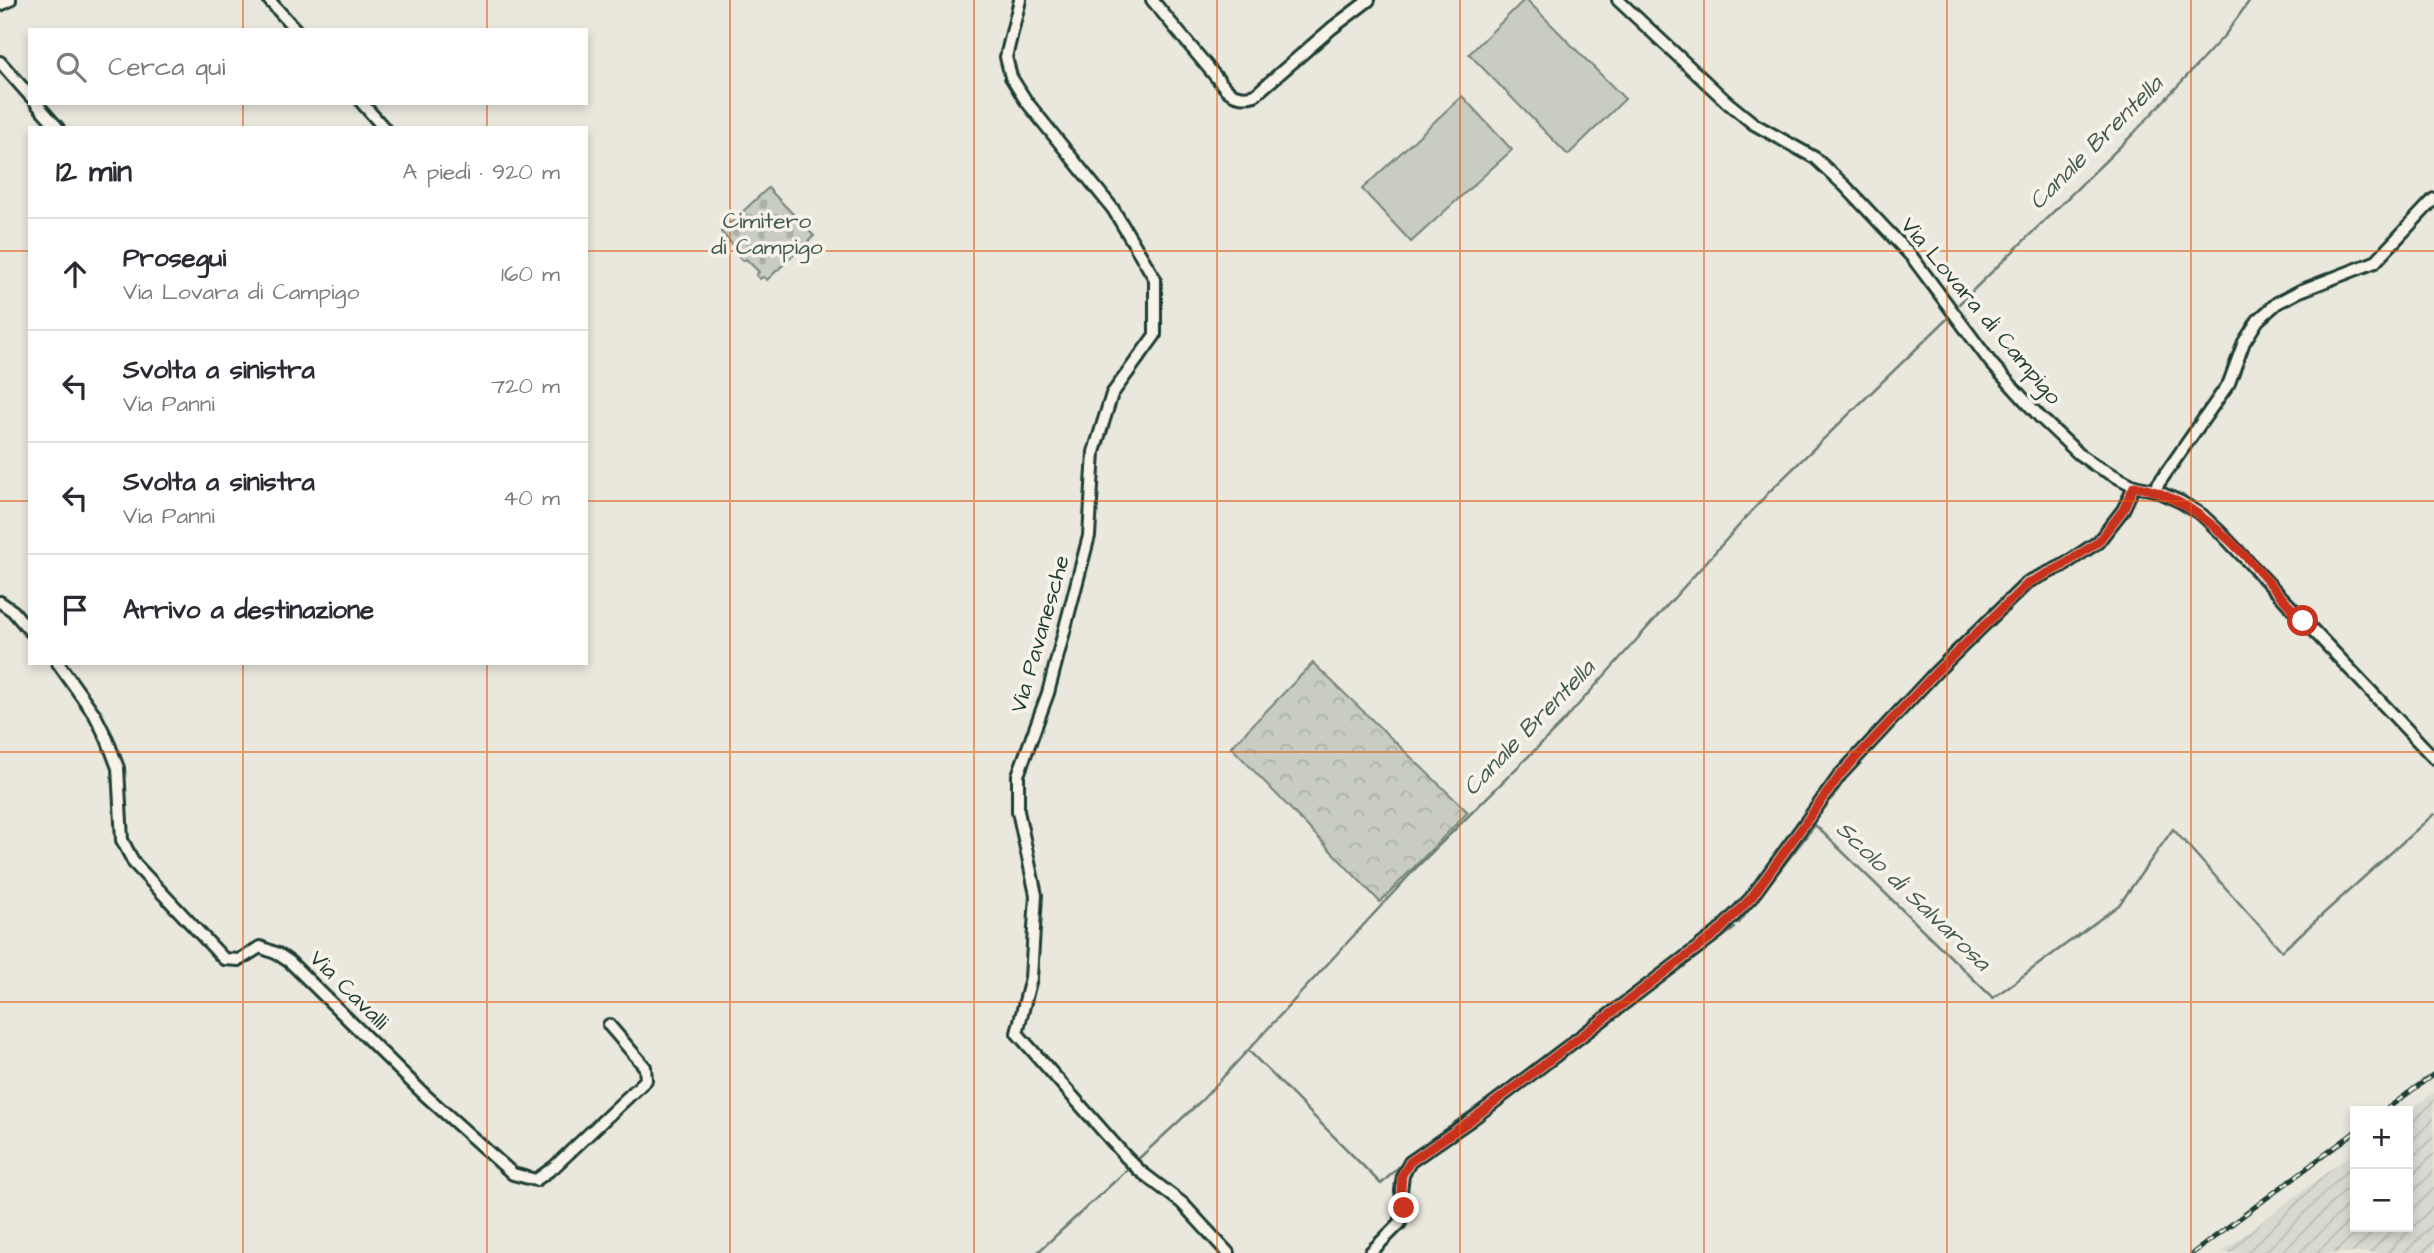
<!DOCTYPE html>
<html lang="it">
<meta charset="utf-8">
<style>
body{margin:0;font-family:"Architects Daughter",sans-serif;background:#f7f7f7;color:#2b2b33}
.controls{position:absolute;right:21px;bottom:21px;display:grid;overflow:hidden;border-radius:0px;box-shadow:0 4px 10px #0003}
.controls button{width:63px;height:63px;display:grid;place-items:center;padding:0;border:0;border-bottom:2px solid #e1e1e2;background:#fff;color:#2b2b33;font:35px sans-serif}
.stop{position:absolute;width:21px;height:21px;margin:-16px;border:5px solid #c8321e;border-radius:50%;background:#fff}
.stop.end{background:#c8321e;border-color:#fff;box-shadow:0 2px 7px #0008}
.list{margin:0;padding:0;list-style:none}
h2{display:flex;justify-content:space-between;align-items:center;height:91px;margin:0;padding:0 28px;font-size:30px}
h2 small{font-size:23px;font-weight:400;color:#7c7c81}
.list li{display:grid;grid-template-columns:46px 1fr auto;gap:21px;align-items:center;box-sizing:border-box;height:112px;padding:0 28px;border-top:2px solid #e1e1e2}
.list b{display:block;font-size:26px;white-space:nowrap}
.list p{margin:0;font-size:23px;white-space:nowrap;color:#7c7c81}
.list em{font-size:23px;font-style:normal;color:#7c7c81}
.icon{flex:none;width:38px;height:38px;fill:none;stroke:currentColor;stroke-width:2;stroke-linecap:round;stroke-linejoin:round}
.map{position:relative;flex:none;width:2434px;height:1253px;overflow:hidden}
.search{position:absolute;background:#fff;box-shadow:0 4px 10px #0003;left:28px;top:28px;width:560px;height:77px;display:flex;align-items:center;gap:18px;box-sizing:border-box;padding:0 24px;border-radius:0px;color:#7c7c81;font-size:26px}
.panel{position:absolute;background:#fff;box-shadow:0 4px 10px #0003;left:28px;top:126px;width:560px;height:539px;border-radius:0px}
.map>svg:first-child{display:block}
.industrial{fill:url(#industrial-furrows)}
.forest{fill:url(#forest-crowns);stroke:#74847a;stroke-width:2}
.cemetery{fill:url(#cemetery-stones);stroke:#74847a;stroke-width:2}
.garden{fill:#c8ccc1;stroke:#74847a;stroke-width:2}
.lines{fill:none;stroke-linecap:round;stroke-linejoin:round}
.stream{stroke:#6a7c72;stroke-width:2.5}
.minor-casing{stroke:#1f3d34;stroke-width:16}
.minor{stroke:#f7f3e8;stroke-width:10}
.rail-casing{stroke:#1f3d34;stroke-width:5}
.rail{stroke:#f7f3e8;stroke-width:2.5;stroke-dasharray:8;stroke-linecap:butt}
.route{stroke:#c8321e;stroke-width:9}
.grid{fill:none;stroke:#de580e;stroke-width:2;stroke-opacity:0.55}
.labels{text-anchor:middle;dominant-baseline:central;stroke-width:7;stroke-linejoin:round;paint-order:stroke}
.park-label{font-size:23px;fill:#415a50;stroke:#f7f3e8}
.street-label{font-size:23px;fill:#1f3d34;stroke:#f7f3e8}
.water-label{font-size:24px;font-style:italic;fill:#445c53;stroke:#f7f3e8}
</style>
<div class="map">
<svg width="2434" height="1253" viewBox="0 0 2434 1253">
<defs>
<pattern id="industrial-furrows" width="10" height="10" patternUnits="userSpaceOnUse" patternTransform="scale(1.75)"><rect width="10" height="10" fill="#d9dacf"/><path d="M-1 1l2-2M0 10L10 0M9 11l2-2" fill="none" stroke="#babcb2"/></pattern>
<pattern id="forest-crowns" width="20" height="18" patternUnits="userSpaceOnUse" patternTransform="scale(1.75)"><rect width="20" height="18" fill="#c8ccc1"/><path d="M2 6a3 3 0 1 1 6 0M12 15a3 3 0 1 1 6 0" fill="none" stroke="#abb0a6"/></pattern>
<pattern id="cemetery-stones" width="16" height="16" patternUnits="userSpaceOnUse" patternTransform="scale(1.75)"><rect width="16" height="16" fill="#c8ccc1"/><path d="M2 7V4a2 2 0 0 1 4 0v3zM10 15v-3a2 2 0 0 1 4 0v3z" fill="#abb0a6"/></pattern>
</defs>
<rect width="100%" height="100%" fill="#eae8dd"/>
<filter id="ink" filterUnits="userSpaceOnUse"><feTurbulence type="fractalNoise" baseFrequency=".0143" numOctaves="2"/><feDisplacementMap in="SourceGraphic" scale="14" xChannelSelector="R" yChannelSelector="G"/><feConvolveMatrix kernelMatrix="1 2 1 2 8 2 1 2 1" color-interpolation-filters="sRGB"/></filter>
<g filter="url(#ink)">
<path class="industrial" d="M2434 1092V1253H2220L2355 1151V1227H2408V1112Z"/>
<path class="forest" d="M1313 663 1468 812 1380 902 1231 747Z"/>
<path class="cemetery" d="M768 188 814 236 767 280 763 277 760 279 756 275 759 272 746 259 743 261 739 256 741 254 721 232Z"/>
<g class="garden">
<path d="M1524 0H1527L1625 99 1568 155 1469 54Z"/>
<path d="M1462 96 1512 150 1411 242 1362 189Z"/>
</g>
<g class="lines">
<g class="stream">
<path d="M1959 304 2133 134 2225 35 2250 0"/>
<path d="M1739 923 1815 825 1993 998 2119 905 2173 829 2282 951 2434 814"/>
<path d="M1642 997 1735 928"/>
<path d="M1249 1051 1381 1184 1404 1162"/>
<path d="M1427 1142 1530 1069"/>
<path d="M1412 1155 1419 1148"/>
<path d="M1135 1162 1202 1100 1417 867 1561 724 1769 492 1948 318"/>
<path d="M1037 1253 1128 1169"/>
</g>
<defs>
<g id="minor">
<path d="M269 0 296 30"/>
<path d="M1020 0 1006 57 1011 77 1026 101 1113 209 1155 279V335L1112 394 1094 452 1089 536 1048 693 1018 775V811L1036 895 1031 978 1017 1033 1125 1156 1140 1171 1182 1203 1228 1253"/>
<path d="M1152 0 1226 89C1234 97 1245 98 1255 95L1332 28 1369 0"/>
<path d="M1618 0 1728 103 1754 124 1815 158 1845 186 1912 257 1991 363 2039 416 2079 454 2096 466 2134 486 2154 490 2181 502 2202 515 2220 532 2434 758"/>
<path d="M0 5 10 0"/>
<path d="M0 62 30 96"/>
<path d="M36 103 58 128"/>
<path d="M362 103 384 128"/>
<path d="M2154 490 2229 383 2244 342 2258 320 2277 303 2300 291 2375 262 2434 199"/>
<path d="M0 602 13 611 30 631"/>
<path d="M58 663 95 715 107 739 118 768 122 840 134 863 224 959 239 960 260 947 278 954 290 962 425 1095 513 1174 536 1180 554 1167 646 1080 645 1067 609 1025"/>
<path d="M1370 1253 1400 1223 1404 1208 1401 1191 1403 1175 1410 1162 1471 1120 1718 932 1751 898 1840 775 1936 672 2028 582 2062 566 2098 542 2123 510 2134 486"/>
</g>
</defs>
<use href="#minor" class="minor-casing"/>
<use href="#minor" class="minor"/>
<defs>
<g id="rail">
<path d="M2384 1111 2434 1074"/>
<path d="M2193 1253 2355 1132"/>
</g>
</defs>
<use href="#rail" class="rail-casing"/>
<use href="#rail" class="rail"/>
</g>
</g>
<g class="lines" filter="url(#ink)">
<path class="route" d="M1404 1208 1401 1191 1402 1175 1410 1162 1471 1120 1718 932 1751 898 1840 775 1936 672 2028 583 2062 566 2098 542 2123 510 2134 486C2208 500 2254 568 2303 621"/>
</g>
<path class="grid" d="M243 0V30M487 0V30M730 0V1253M974 0V1253M1217 0V1253M1460 0V1253M1704 0V1253M1947 0V1253M2191 0V1253M243 103V128M487 103V128M0 251H30M586 251H2434M0 501H30M586 501H2434M243 663V1253M487 663V1253M0 752H2434M0 1002H2434"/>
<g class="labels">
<g class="park-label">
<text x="767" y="221">Cimitero<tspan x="767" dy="26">di Campigo</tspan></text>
</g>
<g class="street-label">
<text transform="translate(1981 311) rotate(50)">Via Lovara di Campigo</text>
<text transform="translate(1040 634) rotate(-74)">Via Pavanesche</text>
<text transform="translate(349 990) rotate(45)">Via Cavalli</text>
</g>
<g class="water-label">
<text transform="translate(2096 143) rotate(-45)">Canale Brentella</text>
<text transform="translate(1529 728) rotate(-46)">Canale Brentella</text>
<text transform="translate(1913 896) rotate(44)">Scolo di Salvarosa</text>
</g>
</g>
</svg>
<div class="controls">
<button>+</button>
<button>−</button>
</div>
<div class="stop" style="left:2303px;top:621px"></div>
<div class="stop end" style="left:1404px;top:1208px"></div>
<div class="search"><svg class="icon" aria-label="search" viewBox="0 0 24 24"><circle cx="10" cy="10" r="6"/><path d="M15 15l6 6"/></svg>Cerca qui</div>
<section class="panel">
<h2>12 min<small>A piedi · 920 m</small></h2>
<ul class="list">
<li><svg class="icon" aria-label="ahead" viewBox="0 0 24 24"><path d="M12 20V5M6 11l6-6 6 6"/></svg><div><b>Prosegui</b><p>Via Lovara di Campigo</p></div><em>160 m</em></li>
<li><svg class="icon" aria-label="left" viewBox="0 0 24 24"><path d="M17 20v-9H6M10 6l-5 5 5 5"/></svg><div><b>Svolta a sinistra</b><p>Via Panni</p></div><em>720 m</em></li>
<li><svg class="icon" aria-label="left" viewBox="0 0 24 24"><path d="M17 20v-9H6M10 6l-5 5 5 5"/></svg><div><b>Svolta a sinistra</b><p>Via Panni</p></div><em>40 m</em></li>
<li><svg class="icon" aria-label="arrive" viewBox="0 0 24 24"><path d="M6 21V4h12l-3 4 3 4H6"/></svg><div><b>Arrivo a destinazione</b></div></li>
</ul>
</section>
</div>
